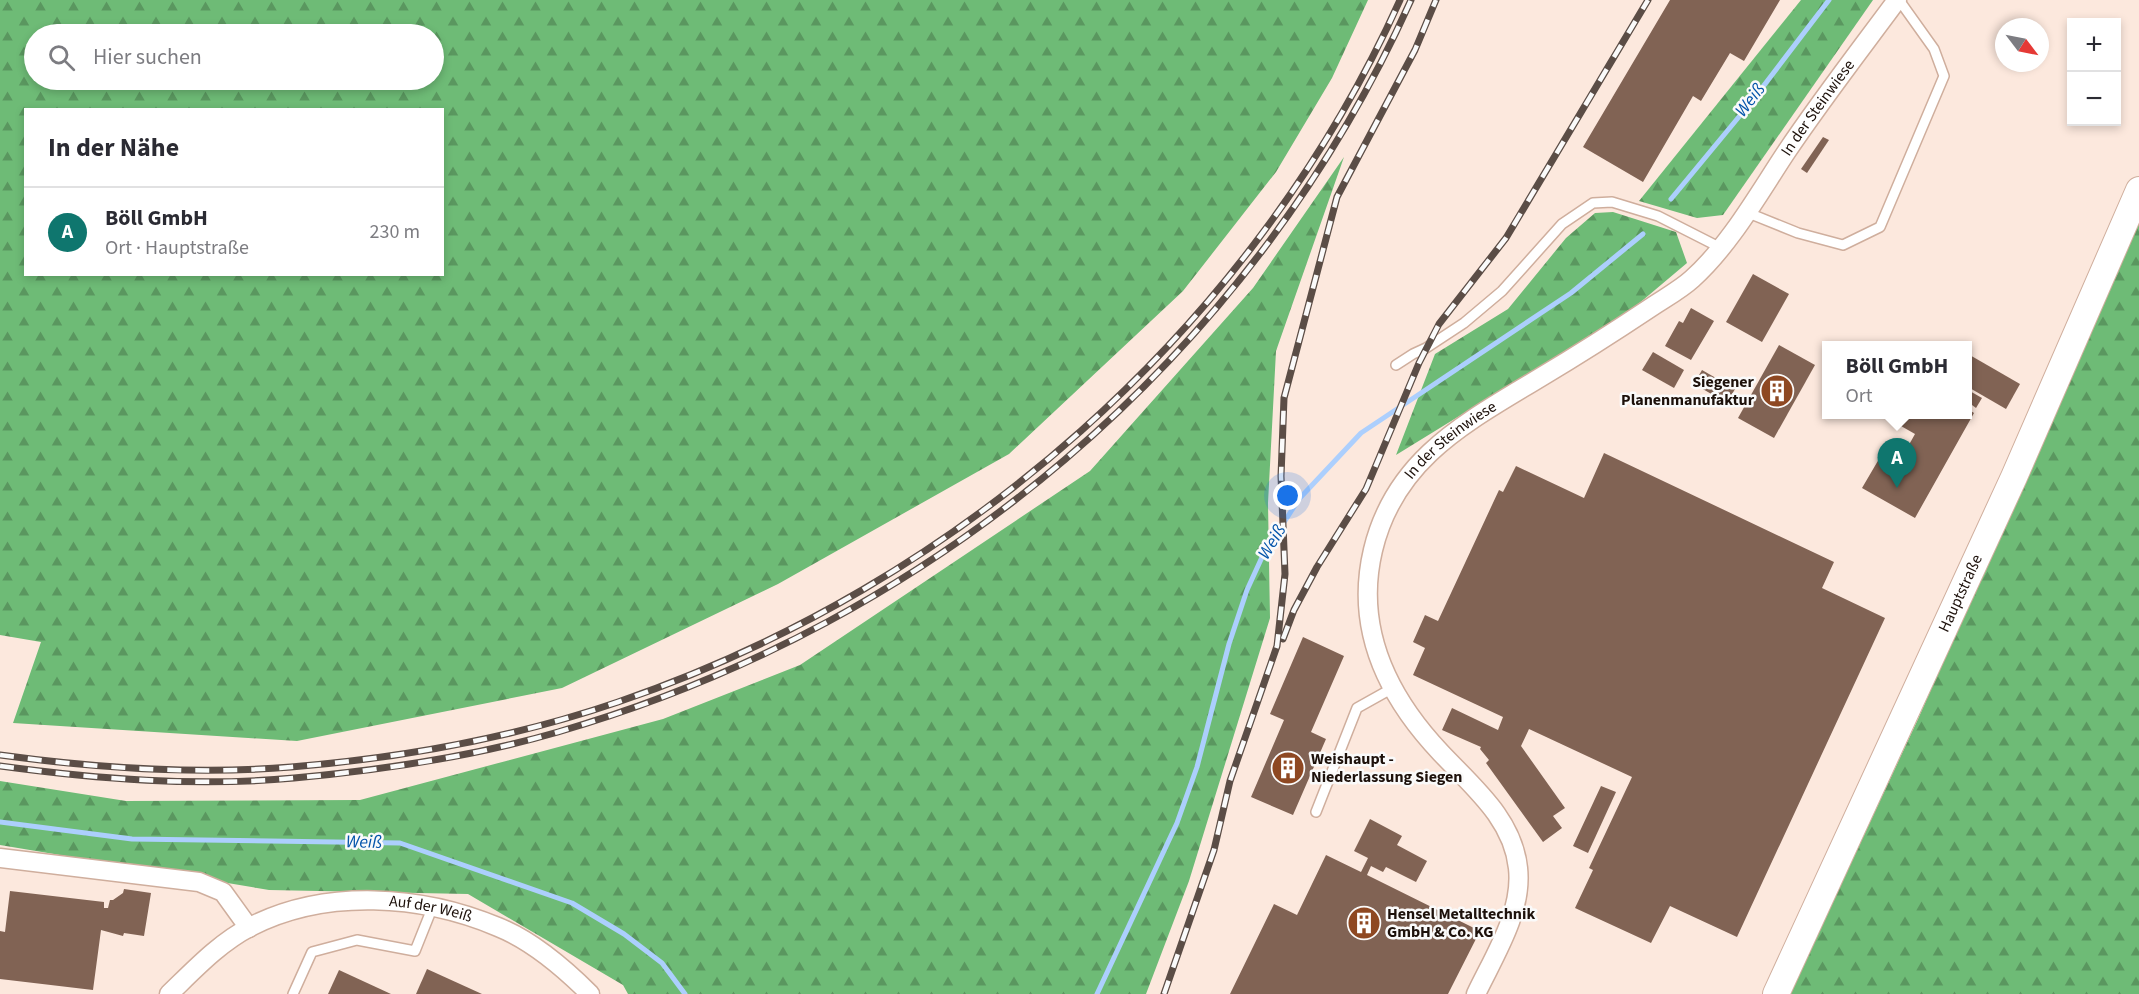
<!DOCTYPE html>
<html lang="de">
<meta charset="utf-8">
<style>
body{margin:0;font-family:"Source Sans 3",sans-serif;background:#f2f2f3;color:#2b2b33}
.controls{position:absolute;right:18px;top:18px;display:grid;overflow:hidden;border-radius:0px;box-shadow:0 3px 9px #0003}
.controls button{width:54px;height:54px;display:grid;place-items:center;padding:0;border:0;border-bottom:2px solid #e1e1e2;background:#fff;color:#2b2b33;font:30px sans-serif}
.compass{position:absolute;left:1995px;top:18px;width:54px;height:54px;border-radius:50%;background:#fff;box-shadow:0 3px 9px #0003;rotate:122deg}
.you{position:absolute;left:1288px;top:496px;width:21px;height:21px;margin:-15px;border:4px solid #fff;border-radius:50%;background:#1a73e8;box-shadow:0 0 0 9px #1a73e833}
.badge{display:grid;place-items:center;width:39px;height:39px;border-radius:50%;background:#0f766e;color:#fff;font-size:20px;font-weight:700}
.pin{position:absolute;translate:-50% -50px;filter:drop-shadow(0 2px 3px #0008)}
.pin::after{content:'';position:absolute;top:32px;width:21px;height:18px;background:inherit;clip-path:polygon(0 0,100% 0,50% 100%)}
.popup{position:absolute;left:1822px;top:341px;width:150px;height:78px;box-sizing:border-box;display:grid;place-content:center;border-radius:0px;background:#fff;filter:drop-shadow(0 2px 4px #0005);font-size:20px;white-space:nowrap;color:#7c7c81}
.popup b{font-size:22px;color:#2b2b33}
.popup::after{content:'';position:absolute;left:50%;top:100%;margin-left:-12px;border:12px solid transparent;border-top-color:#fff}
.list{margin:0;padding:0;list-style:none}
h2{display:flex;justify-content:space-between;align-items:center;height:78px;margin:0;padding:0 24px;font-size:26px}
h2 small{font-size:20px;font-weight:400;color:#7c7c81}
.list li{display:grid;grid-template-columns:39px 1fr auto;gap:18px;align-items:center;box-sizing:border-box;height:90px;padding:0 24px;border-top:2px solid #e1e1e2}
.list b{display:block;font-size:22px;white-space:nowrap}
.list p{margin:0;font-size:20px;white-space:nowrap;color:#7c7c81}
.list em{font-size:20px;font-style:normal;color:#7c7c81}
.icon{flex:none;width:33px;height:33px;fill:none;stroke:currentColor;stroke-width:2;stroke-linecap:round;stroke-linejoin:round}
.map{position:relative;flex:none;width:2139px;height:994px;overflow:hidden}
.search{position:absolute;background:#fff;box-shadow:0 3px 9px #0003;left:24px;top:24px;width:420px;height:66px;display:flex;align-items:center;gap:15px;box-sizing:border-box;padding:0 21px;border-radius:33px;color:#7c7c81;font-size:22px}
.panel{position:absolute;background:#fff;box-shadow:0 3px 9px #0003;left:24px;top:108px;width:420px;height:168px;border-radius:0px}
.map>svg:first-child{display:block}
.forest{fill:url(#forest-firs);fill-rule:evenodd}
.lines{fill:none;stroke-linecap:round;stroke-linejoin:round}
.stream{stroke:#accffd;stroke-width:5}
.building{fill:#816354}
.lane-casing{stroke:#cfae9d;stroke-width:12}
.street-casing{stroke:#cfae9d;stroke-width:21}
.secondary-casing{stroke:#cfae9d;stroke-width:28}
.lane{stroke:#fff;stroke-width:9}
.street{stroke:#fff;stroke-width:18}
.secondary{stroke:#fff;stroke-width:26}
.rail-casing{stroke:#5b4d46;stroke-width:7}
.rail{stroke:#fafafa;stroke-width:4.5;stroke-dasharray:14;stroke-linecap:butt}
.labels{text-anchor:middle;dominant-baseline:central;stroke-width:5;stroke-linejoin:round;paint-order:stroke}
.street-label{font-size:16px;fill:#1d110b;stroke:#fafafa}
.poi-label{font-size:16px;font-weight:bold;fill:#1d110b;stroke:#fafafa;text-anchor:start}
.water-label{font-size:18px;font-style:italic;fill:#0555ab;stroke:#fafafa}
</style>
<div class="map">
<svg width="2139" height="994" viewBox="0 0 2139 994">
<defs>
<pattern id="forest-firs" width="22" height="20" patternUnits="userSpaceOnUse" patternTransform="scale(1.5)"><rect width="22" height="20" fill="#6ebb76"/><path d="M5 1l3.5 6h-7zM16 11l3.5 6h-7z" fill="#5a975f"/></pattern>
</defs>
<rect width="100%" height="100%" fill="#fce8dd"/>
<g class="forest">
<path d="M0 0H1368L1332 78 1276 172 1183 291 1009 454 778 584 562 688 297 741 13 723 41 642 0 635ZM34 34H434V80H34ZM26 110H442V274H26Z"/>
<path d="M1801 0H1873L1723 215 1697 218 1639 201Z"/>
<path d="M1344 157 1276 351 1268 503 1270 618 1189 881 1146 994H628L623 985 468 894 269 890 0 845V781L126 801 360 800 663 719 800 665 1090 471 1253 288Z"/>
<path d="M1613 212 1676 232 1687 263 1630 311 1396 455 1435 354 1508 309 1566 238 1595 213Z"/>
<path d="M2139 217V994H1790L1918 719Z"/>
</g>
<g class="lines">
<g class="stream">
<path d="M1671 199 1752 101 1829 0"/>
<path d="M0 822 132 839 400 843 572 903 624 934 662 963 685 994"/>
<path d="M1097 994 1177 823 1197 767 1229 644 1247 590 1263 555 1299 499 1361 433 1571 293 1643 234"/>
</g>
</g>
<g class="building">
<path d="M1670 0H1780L1744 61 1730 53 1701 101 1693 96 1643 182 1583 147Z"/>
<path d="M1823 137 1829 140 1807 173 1801 169Z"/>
<path d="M1753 274 1789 294 1762 342 1726 322Z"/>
<path d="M1691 308 1714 321 1691 360 1665 346 1679 321 1683 323Z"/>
<path d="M1779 345 1815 365 1774 438 1738 418Z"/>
<path d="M1653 352 1684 370 1674 388 1642 370Z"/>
<path d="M1968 354 2020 384 2006 409 1968 387Z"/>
<path d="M1702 370 1735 389 1727 403 1694 384Z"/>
<path d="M1968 390 1982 398 1976 408 1968 402Z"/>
<path d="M1968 409 1974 413 1915 518 1862 488 1879 459 1896 468 1915 434 1880 414H1968Z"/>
<path d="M1604 453 1834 562 1822 588 1885 618 1737 937 1670 906 1651 943 1575 908 1593 870 1589 868 1632 777 1529 729 1521 746 1565 808 1553 816 1562 828 1543 842 1486 763 1489 760 1480 749 1481 747 1442 730 1452 708 1498 730 1503 717 1413 675 1425 648 1413 642 1425 615 1438 621 1499 490 1503 492 1516 466 1584 498Z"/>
<path d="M1303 637 1344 656 1311 732 1326 739 1293 815 1251 797 1284 720 1270 714Z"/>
<path d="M1601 786 1616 792 1588 853 1573 846Z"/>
<path d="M1370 819 1402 836 1397 845 1427 861 1416 882 1386 867 1383 872 1371 866 1367 875 1480 931 1448 994H1230L1274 904 1297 915 1326 855 1361 872 1368 858 1354 851Z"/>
<path d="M124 889 151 893 144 936 124 933 123 936 101 930 93 990 0 979V931L5 932 10 891 104 902V908H108L110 900H113L123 893Z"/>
<path d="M427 969 482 994H416Z"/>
<path d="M339 970 391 994H328Z"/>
</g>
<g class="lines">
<defs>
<g id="lane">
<path d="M1746 212 1798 233 1843 245 1880 227 1944 76 1934 49 1899 0"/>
<path d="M1396 365 1413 354 1426 348 1464 323 1502 291 1562 224 1593 203 1612 202 1658 216 1721 248"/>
<path d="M1316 812 1357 708 1391 689"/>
<path d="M293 994 312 952 357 940 415 951 433 906"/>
</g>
<g id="street">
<path d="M0 858 199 882 223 892 249 928"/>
<path id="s1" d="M169 994C194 970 219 943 250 927 326 888 422 895 498 927 533 941 564 968 590 994"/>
<path id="s2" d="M1476 994C1494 956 1523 912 1518 868 1513 819 1473 787 1441 753 1388 697 1354 630 1373 550 1395 458 1467 422 1541 377 1578 355 1614 332 1650 308 1663 299 1680 290 1692 279 1730 245 1759 193 1787 151 1822 99 1860 50 1897 0"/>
</g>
<g id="secondary">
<path id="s3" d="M1776 994 2014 477 2139 190"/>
</g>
</defs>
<use href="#lane" class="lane-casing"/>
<use href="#street" class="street-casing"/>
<use href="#secondary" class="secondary-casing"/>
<use href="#lane" class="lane"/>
<use href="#street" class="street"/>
<use href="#secondary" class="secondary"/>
<defs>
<g id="rail">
<path d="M1283 639 1294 610 1317 567 1366 489 1419 363 1439 324 1506 238 1648 0"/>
<path d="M0 755C96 768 194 775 291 767 401 758 513 738 618 702 958 586 1252 329 1400 0"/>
<path d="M0 766C97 779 196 787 294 778 382 770 472 757 558 732 934 623 1250 358 1411 0"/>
<path d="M1164 994 1214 850 1230 781 1277 646 1285 574 1281 476 1284 398 1337 197 1415 50 1436 0"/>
</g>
</defs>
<use href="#rail" class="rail-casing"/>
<use href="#rail" class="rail"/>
</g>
<defs>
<symbol id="building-disc" viewBox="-11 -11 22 22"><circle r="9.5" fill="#8e4822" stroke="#fafafa"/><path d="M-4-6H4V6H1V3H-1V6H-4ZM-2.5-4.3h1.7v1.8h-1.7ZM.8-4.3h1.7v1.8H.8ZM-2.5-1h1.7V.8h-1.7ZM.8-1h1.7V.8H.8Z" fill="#fff"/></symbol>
</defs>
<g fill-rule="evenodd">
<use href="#building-disc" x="1758" y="372" width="38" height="38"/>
<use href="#building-disc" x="1269" y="749" width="38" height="38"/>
<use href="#building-disc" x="1345" y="904" width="38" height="38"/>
</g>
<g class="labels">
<g class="street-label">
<text stroke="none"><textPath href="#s2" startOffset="1142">In der Steinwiese</textPath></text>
<text stroke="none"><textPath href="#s2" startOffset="638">In der Steinwiese</textPath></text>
<text stroke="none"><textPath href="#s3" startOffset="441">Hauptstraße</textPath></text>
<text stroke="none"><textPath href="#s1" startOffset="291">Auf der Weiß</textPath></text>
</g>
<g class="poi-label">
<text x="1754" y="382" text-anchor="end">Siegener<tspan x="1754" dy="18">Planenmanufaktur</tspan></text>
<text x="1311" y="759">Weishaupt -<tspan x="1311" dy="18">Niederlassung Siegen</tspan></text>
<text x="1387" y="914">Hensel Metalltechnik<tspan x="1387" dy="18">GmbH &amp; Co. KG</tspan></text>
</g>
<g class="water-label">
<text transform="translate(1750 100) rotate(-52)">Weiß</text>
<text transform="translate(1272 542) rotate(-59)">Weiß</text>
<text transform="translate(364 842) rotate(1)">Weiß</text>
</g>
</g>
</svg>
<div class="controls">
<button>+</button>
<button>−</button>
</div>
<svg class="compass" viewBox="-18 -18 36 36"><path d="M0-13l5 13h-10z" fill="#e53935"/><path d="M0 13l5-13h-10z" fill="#7c7c81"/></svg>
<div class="you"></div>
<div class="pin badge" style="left:1897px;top:488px">A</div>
<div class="popup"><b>Böll GmbH</b>Ort</div>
<div class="search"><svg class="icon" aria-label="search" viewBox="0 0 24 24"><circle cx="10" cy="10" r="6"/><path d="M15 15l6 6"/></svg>Hier suchen</div>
<section class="panel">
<h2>In der Nähe<small></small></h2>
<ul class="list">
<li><span class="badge">A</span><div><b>Böll GmbH</b><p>Ort · Hauptstraße</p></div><em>230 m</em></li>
</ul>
</section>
</div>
